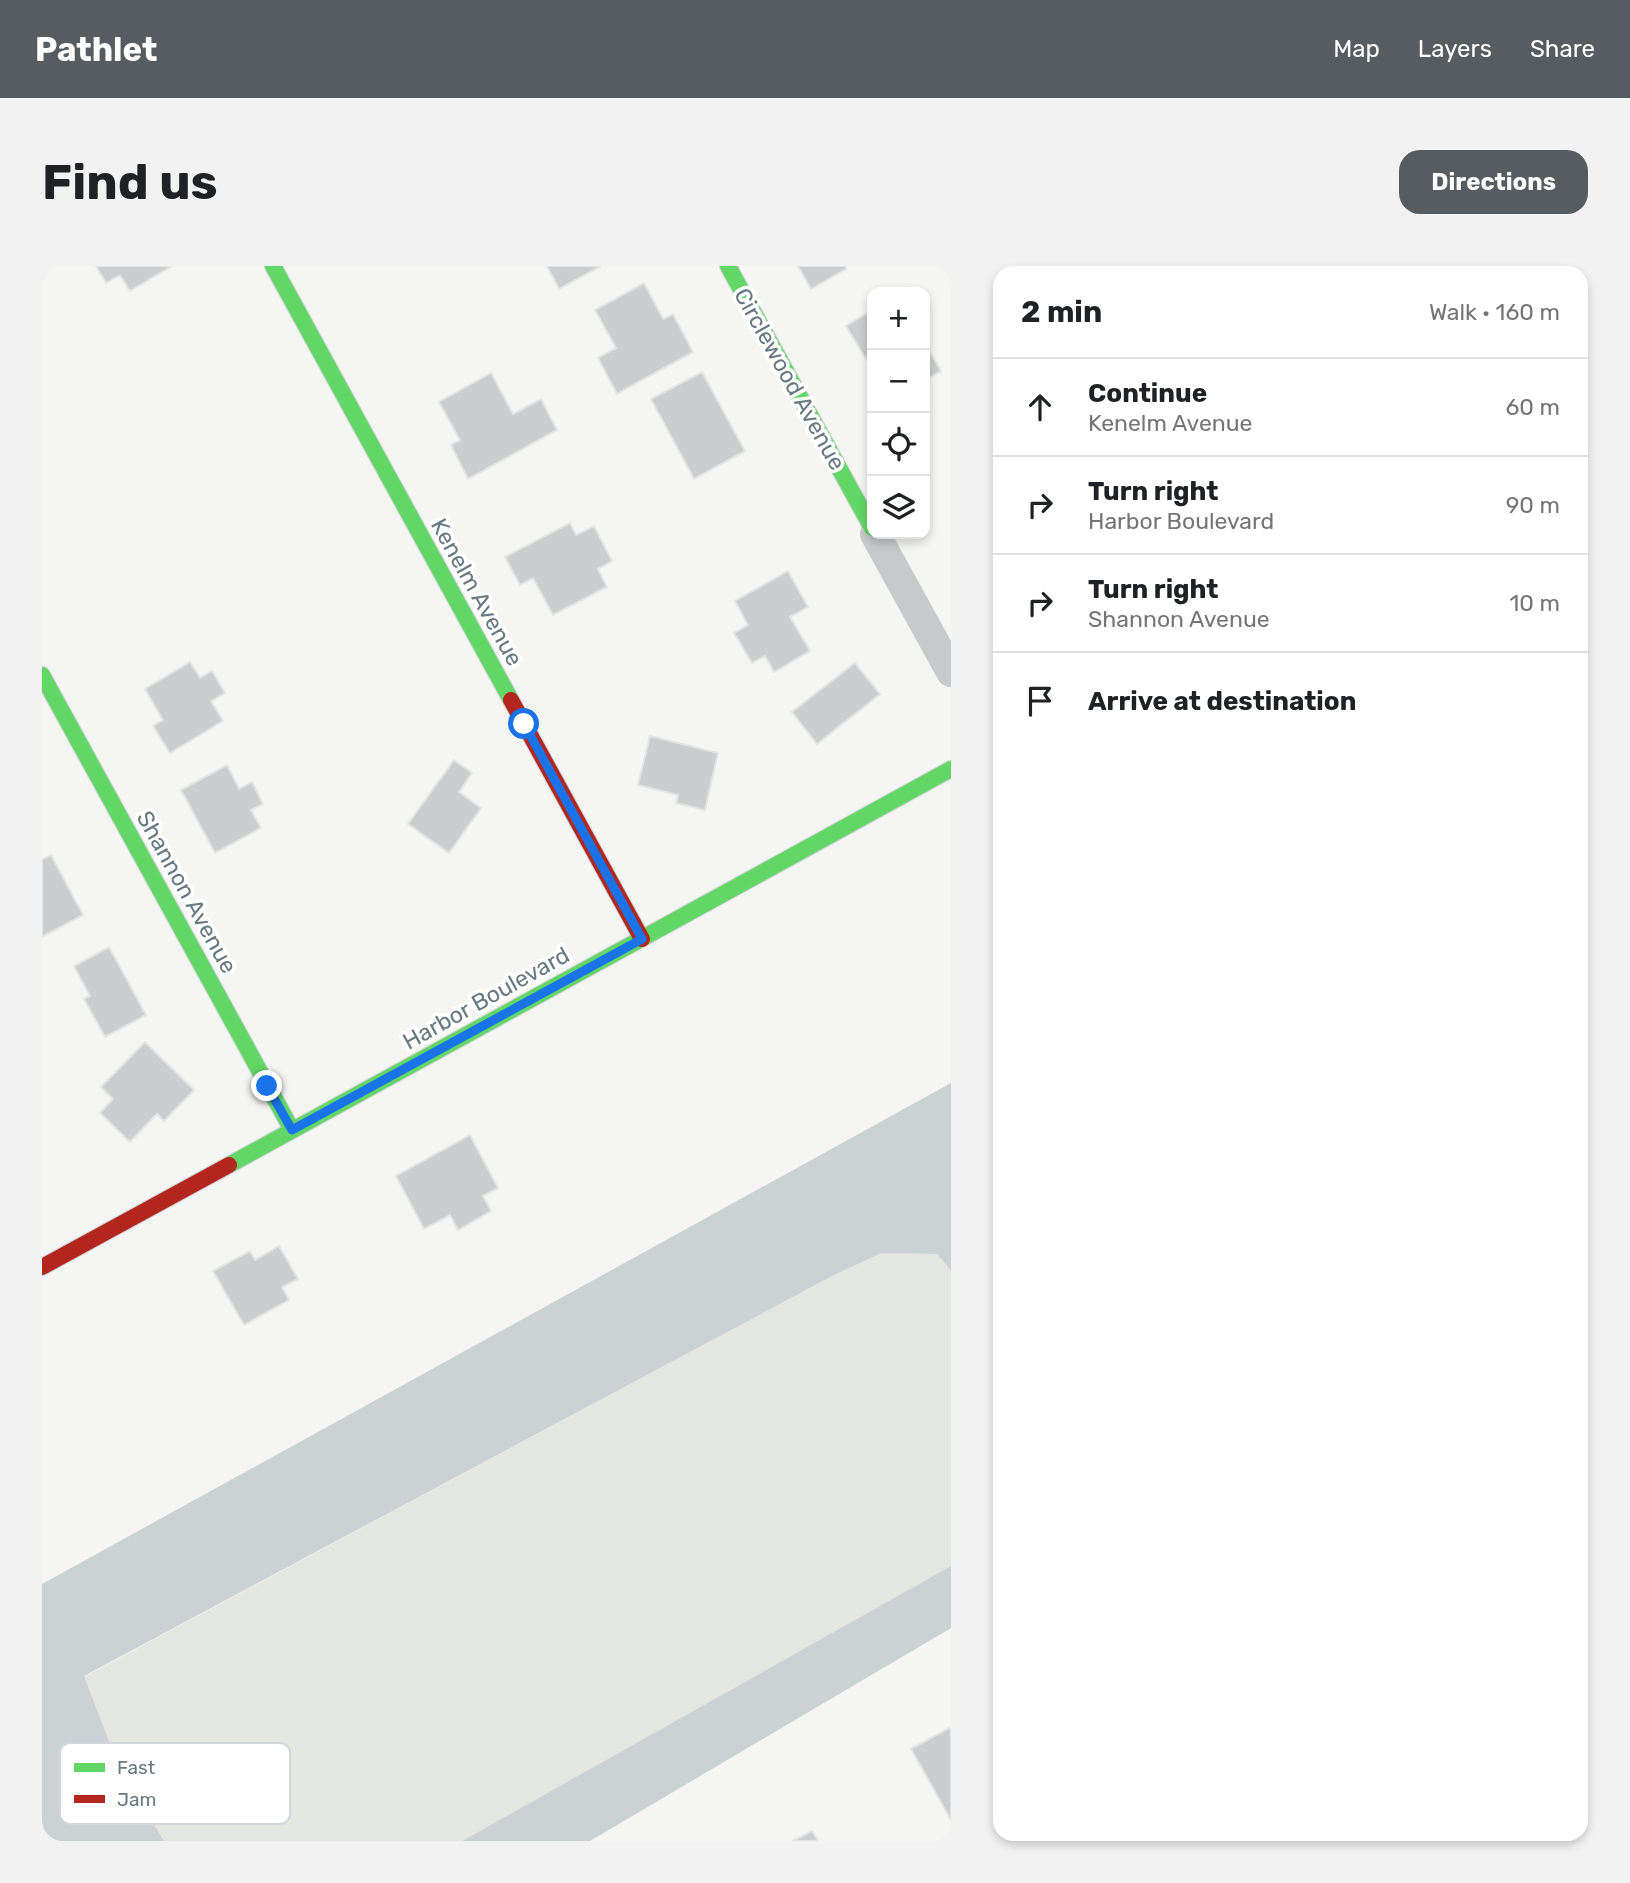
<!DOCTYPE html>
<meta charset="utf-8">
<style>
body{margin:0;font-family:Rubik,sans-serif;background:#f2f2f2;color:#202124}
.controls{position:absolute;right:21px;top:21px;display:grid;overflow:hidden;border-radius:14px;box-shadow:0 4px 10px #0003}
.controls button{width:63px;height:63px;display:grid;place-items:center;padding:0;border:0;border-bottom:2px solid #e0e0e0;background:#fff;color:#202124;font:35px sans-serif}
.stop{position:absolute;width:21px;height:21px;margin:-16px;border:5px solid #1a73e8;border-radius:50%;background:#fff}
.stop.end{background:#1a73e8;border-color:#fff;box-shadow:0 2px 7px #0008}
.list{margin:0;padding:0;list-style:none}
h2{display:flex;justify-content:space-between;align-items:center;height:91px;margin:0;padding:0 28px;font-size:30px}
h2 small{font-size:23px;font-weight:400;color:#757577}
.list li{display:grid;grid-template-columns:46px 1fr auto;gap:21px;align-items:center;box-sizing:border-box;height:98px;padding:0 28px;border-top:2px solid #e0e0e0}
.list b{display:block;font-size:26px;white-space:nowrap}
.list p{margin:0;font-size:23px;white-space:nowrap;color:#757577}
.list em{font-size:23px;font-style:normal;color:#757577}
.icon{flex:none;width:38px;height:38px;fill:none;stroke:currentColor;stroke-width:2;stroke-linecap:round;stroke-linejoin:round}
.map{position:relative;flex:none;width:909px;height:1575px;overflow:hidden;border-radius:21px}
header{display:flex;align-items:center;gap:42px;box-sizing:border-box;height:98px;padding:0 35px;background:#565c60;color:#fff}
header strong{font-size:33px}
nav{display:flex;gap:38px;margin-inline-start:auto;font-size:24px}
.intro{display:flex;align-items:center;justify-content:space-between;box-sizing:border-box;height:168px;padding:0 42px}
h1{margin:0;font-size:49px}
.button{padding:18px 32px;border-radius:21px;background:#565c60;color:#fff;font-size:24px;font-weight:700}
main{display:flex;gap:42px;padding:0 42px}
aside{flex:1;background:#fff;border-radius:21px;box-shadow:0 4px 10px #0003}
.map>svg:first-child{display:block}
.green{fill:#e4e7e1}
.water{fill:#cad2d4}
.building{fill:#cbcdce;stroke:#e4e4e4;stroke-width:2}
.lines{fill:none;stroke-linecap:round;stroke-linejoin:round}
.fast-casing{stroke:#d0d2d2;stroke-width:18}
.jam-casing{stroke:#d0d2d2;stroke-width:18}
.street{stroke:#c7c9ca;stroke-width:30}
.fast{stroke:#63d668;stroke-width:16}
.jam{stroke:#b3261e;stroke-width:16}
.route{stroke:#1a73e8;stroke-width:9}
.labels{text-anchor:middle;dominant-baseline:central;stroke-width:7;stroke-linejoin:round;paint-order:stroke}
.street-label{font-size:23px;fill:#677982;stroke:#fff}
.key{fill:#fff;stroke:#d1d7da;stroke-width:2}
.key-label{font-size:19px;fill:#677982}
</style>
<header>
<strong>Pathlet</strong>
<nav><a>Map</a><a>Layers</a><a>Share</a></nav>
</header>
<div class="intro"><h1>Find us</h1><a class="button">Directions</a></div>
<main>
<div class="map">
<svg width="909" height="1575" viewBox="0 0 909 1575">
<rect width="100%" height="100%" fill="#f5f5f4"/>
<path class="green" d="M840 987 895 988 909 1005V1300L420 1575H122L75 1496 42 1411 792 1009Z"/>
<g class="water">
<path d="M909 817V1005L895 988 840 987 792 1009 42 1410 75 1496 122 1575H9L0 1567V1318Z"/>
<path d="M909 1300V1362L548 1575H420Z"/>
</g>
<g class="building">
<path d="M54 0H130L88 25 78 9 64 17Z"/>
<path d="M505 0H559L517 23Z"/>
<path d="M756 0H803L804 3 769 23Z"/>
<path d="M602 17 621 53 631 48 651 86 575 128 556 92 574 82 553 44Z"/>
<path d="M830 44V103L804 60Z"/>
<path d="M883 77 899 105 883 114Z"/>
<path d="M660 106 703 185 652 213 609 133Z"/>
<path d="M449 107 471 148 499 133 515 164 426 213 409 179 418 174 397 136Z"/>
<path d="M528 257 534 269 552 260 570 295 556 303 565 321 511 349 491 312 478 319 463 291Z"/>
<path d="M746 305 766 341 748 351 768 385 732 406 723 390 710 397 692 367 706 359 693 335Z"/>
<path d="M148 396 158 412 170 405 183 427 169 435 181 455 128 487 111 460 121 454 103 423Z"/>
<path d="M813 397 838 428 775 478 750 446Z"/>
<path d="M608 470 676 487 663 544 634 537 636 529 596 519Z"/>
<path d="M412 494 430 507 417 526 439 542 407 587 366 558Z"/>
<path d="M185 499 197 523 210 516 221 538 209 544 219 562 173 587 139 524Z"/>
<path d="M9 589 41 649 0 671V594Z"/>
<path d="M67 681 104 749 63 771 42 733 48 730 32 700Z"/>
<path d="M103 776 152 824 122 855 115 848 88 876 58 847 71 833 59 821Z"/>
<path d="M428 869 456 922 441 930 449 945 416 964 408 949 382 963 354 910Z"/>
<path d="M237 980 256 1013 240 1021 247 1034 202 1059 171 1005 208 985 213 994Z"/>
<path d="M907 1462 909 1465V1554L869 1483Z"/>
<path d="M770 1565 776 1575H751Z"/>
</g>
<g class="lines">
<defs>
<g id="fast">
<path d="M231 0 469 434"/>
<path d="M686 0 830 262"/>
<path d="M0 409 250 864"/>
<path d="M187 899 909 503"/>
</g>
<g id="jam">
<path d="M469 434 600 673"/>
<path d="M0 1001 187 899"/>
</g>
</defs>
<use href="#fast" class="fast-casing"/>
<use href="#jam" class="jam-casing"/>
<path class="street" d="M833 268 909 406"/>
<use href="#fast" class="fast"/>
<use href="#jam" class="jam"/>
</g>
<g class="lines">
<path class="route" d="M225 820 250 864 600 673 482 458"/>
</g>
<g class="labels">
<g class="street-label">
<text transform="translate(748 113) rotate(61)">Circlewood Avenue</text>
<text transform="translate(435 326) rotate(61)">Kenelm Avenue</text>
<text transform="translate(145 626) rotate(61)">Shannon Avenue</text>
<text transform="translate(444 732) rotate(-29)">Harbor Boulevard</text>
</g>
</g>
<rect x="18" y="1477" width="230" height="81" rx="10" class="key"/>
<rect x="32" y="1497" width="31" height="9" fill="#63d668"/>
<rect x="32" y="1529" width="31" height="8" fill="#b3261e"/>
<g class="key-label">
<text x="75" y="1508">Fast</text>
<text x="75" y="1540">Jam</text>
</g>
</svg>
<div class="controls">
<button>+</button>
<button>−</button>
<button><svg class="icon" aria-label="locate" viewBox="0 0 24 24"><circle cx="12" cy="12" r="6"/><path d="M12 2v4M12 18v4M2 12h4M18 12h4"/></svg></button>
<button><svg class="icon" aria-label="layers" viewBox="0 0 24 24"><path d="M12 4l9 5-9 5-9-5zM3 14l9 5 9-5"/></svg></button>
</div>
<div class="stop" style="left:482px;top:458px"></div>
<div class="stop end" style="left:225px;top:820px"></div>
</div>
<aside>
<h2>2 min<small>Walk · 160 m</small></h2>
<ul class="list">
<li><svg class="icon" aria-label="ahead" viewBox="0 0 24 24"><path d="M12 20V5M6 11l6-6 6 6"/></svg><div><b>Continue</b><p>Kenelm Avenue</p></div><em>60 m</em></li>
<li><svg class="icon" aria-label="right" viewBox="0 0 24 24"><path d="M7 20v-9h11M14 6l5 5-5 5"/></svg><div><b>Turn right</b><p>Harbor Boulevard</p></div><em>90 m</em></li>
<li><svg class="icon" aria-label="right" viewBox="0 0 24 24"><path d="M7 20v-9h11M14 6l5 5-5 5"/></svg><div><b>Turn right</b><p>Shannon Avenue</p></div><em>10 m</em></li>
<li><svg class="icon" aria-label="arrive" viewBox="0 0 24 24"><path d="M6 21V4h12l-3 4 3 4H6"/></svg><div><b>Arrive at destination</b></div></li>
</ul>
</aside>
</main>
